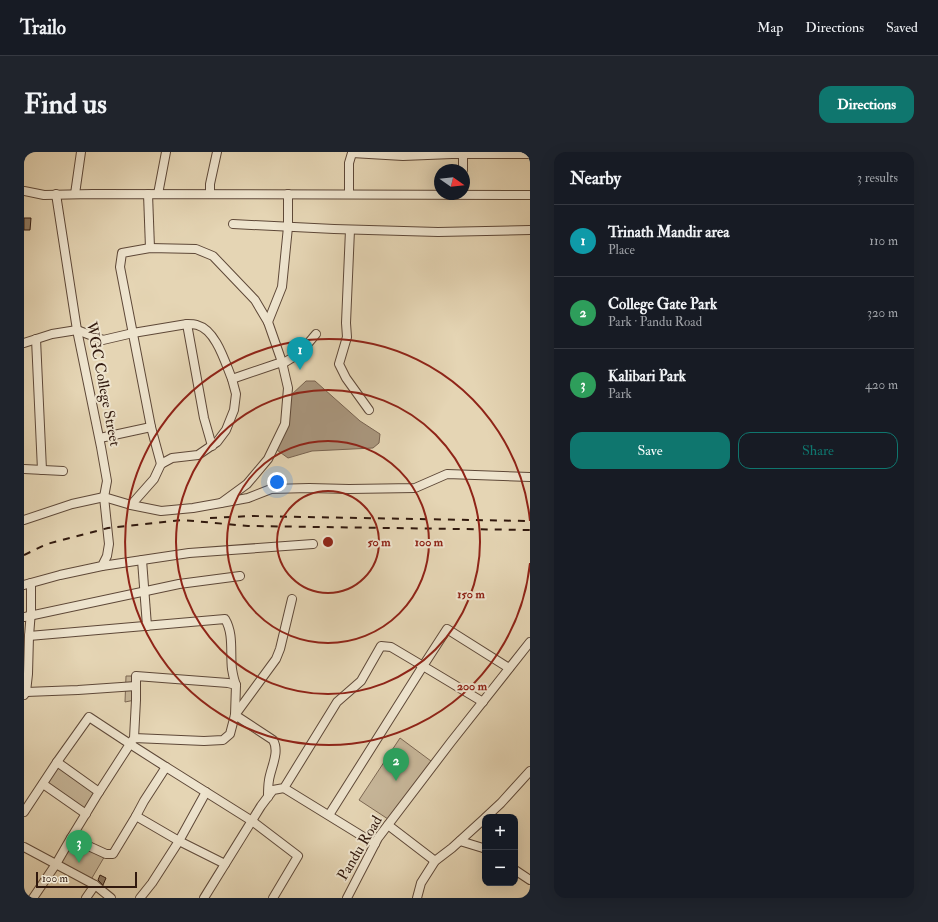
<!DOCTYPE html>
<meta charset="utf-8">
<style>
body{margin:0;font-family:"IM FELL Double Pica",serif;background:#20242c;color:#f1f3f6}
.controls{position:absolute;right:12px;bottom:12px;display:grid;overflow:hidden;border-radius:8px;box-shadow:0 4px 16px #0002}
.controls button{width:36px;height:36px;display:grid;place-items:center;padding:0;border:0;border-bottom:1px solid #363941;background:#171b24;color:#f1f3f6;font:20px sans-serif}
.compass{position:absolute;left:410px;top:12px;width:36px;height:36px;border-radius:50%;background:#171b24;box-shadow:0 4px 16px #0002;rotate:104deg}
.scale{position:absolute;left:12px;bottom:10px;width:101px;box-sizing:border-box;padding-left:4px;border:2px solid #31190e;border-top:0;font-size:11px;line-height:14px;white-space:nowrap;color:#31190e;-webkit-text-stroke:3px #eee4ce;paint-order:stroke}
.you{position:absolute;left:253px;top:330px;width:14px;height:14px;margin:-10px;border:3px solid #fff;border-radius:50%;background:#1a73e8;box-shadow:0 0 0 6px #1a73e833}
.badge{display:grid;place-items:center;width:26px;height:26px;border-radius:50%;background:#0f766e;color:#fff;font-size:13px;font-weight:700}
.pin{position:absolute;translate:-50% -33px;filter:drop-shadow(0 1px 2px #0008)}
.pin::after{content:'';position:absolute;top:21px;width:14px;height:12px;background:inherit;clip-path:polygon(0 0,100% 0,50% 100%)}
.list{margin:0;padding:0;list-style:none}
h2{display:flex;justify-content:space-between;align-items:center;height:52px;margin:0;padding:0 16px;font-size:17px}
h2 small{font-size:13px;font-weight:400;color:#9ea1a6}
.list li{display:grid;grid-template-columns:26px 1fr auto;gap:12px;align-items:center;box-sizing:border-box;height:72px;padding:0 16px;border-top:1px solid #363941}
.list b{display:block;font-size:15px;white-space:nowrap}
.list p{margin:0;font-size:13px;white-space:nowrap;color:#9ea1a6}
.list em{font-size:13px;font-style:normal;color:#9ea1a6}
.actions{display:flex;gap:8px;padding:12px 16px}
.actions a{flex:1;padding:9px 0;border:1px solid #0f766e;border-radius:12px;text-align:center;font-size:14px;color:#0f766e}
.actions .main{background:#0f766e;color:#fff}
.map{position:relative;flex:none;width:506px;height:746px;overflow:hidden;border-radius:12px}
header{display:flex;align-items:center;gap:24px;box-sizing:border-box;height:56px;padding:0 20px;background:#171b24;border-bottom:1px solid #363941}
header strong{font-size:19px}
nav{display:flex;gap:22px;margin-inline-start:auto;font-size:14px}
.intro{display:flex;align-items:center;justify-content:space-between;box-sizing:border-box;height:96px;padding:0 24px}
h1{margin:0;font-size:28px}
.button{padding:10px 18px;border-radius:12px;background:#0f766e;color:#fff;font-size:14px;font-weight:700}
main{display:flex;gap:24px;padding:0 24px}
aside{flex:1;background:#171b24;border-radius:12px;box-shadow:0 4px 16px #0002}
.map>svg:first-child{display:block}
.green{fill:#c6b598;stroke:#7c6753}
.water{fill:#a8957c;stroke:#786350}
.building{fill:#8f7b64;stroke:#31190e}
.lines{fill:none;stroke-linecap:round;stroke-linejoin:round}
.minor-casing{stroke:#5e4838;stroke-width:10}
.minor{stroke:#eee4ce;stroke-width:8}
.rail{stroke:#31190e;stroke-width:2;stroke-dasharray:7 7;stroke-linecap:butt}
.ring{fill:none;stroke:#8f2418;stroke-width:2}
.labels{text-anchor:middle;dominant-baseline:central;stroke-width:4;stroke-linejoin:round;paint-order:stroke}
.street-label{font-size:15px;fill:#31190e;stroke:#eee4ce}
.centre{fill:#8f2418;stroke:#eee4ce;stroke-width:2}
.ring-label{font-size:12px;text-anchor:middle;font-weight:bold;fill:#8f2418;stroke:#eee4ce;stroke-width:4;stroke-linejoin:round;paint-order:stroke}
</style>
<header>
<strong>Trailo</strong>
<nav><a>Map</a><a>Directions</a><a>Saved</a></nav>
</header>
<div class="intro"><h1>Find us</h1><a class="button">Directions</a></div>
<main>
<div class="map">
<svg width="506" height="746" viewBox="0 0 506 746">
<rect width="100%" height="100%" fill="#e5d5b4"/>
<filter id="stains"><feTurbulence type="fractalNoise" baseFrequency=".005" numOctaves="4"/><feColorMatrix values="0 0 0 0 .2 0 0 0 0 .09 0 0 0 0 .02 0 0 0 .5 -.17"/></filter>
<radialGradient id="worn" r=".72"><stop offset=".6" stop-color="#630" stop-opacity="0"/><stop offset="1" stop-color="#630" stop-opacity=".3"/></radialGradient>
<g class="green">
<path d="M102 524H111V548L101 550Z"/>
<path d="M376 586 411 612 367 669 335 648Z"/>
<path d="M33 613 70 641 60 657 22 631Z"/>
<path d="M46 689 82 702 65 731 32 712Z"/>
</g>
<path class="water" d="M282 229H291L336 269 356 282 355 291 349 296 288 299 264 306 253 298 266 244Z"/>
<g class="building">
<path d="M0 66H7L6 78H0Z"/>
<path d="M76 723 82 726 79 733 74 728Z"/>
</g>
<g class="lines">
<defs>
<g id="minor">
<path d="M439 18V0"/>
<path d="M0 39 20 43 69 42 506 43"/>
<path d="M51 42 57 0"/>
<path d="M124 42 126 96"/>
<path d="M134 42 142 0"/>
<path d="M186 42V32L193 0"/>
<path d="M325 42V11L328 1 379 4 428 2H506"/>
<path d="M209 72 310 77 414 80 506 78"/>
<path d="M326 78 322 171 323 185 315 212 322 226 345 258"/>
<path d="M163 172 180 266 188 294"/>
<path d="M12 187 18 318"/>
<path d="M0 191 28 182 53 178 79 188 109 181 163 172C166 172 170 172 173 173 192 178 201 210 208 227L258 210 244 170 258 135 264 75V42"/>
<path d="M258 212 276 201 292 182"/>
<path d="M76 286 127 275"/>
<path d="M137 312 127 275 96 115 98 101 126 96 172 97 189 104 231 148 244 170"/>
<path d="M0 317 39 319"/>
<path d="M197 351 224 346 247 337 285 336 325 337 391 336 423 322 506 325"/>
<path d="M107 353 137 359 169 356 197 351 223 332 244 307 261 272 264 236 258 210"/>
<path d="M0 368 48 352 80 345 107 353 130 327 137 312 148 306 174 303 193 290 202 278 210 258 212 242 208 227"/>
<path d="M118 408 123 474"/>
<path d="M78 414 165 401 289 392"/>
<path d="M0 433 36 423 78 414 83 404 85 392 80 345 83 329 77 295 53 178 32 42"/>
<path d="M0 465 155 432 216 424"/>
<path d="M5 484 201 467C210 482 206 501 208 517 209 523 210 528 212 533"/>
<path d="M2 540 54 538 112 534"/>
<path d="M0 543 2 540 4 522 5 484 7 459V431"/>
<path d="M459 550 399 514 423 477 485 516"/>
<path d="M33 610 65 565 106 592 110 586 112 548V524L204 531 212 533 211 563 206 582 199 588 180 589 110 586"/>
<path d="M19 632 62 662"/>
<path d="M260 636 351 692"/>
<path d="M75 640 106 592 142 615"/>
<path d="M244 645C244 639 244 634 245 628 247 615 256 600 249 588L211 563 252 507 256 497 268 447"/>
<path d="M0 660 33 610 75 640 47 686"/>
<path d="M112 664 120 649 142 615 228 669 274 704 249 746"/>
<path d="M462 665 477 651 506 619"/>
<path d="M364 673 411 709"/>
<path d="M436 689 459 696 461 697"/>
<path d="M0 695 71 733 87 746"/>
<path d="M491 718 506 728"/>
<path d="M9 746 32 712 47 686 82 702H89L112 664 155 689 201 712"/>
<path d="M62 746 71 733"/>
<path d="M116 746 128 731 155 689 182 640"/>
<path d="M180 746 237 654 249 638 260 636 313 550 337 529 357 494 367 495 399 514 305 663"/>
<path d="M323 746 354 686 427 590 506 490"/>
<path d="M393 746 397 731 411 709 428 696 461 666"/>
</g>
</defs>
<use href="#minor" class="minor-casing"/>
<use href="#minor" class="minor"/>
<g class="rail">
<path d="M186 366 228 364 506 369"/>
<path d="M0 403 23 392 84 376 158 368 224 374 506 378"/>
</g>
</g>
<g class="ring">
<circle cx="304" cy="390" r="51"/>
<circle cx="304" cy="390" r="101"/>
<circle cx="304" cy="390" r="152"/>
<path d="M506 411A203 203 0 1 1 506 369"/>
</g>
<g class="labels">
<g class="street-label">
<text transform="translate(79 232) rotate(79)">WGC College Street</text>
<text transform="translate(336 696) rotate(-59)">Pandu Road</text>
</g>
</g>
<circle cx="304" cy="390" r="6" class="centre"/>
<g class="ring-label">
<text x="355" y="394">50 m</text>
<text x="405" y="394">100 m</text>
<text x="447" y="446">150 m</text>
<text x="448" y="538">200 m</text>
</g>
<rect width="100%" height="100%" filter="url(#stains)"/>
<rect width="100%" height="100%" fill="url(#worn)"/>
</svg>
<div class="controls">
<button>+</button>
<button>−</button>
</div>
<svg class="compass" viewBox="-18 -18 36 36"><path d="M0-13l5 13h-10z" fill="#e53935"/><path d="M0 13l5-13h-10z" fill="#9ea1a6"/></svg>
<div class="scale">100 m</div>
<div class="you"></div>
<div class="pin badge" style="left:276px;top:218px;background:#0f9aa8">1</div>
<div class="pin badge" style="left:372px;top:629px;background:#2e9e5b">2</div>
<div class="pin badge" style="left:55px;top:711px;background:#2e9e5b">3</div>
</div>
<aside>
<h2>Nearby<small>3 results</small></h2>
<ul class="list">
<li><span class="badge" style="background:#0f9aa8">1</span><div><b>Trinath Mandir area</b><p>Place</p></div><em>110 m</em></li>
<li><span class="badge" style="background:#2e9e5b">2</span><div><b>College Gate Park</b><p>Park · Pandu Road</p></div><em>320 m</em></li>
<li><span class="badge" style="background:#2e9e5b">3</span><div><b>Kalibari Park</b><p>Park</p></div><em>420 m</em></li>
</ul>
<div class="actions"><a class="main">Save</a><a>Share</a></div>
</aside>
</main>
